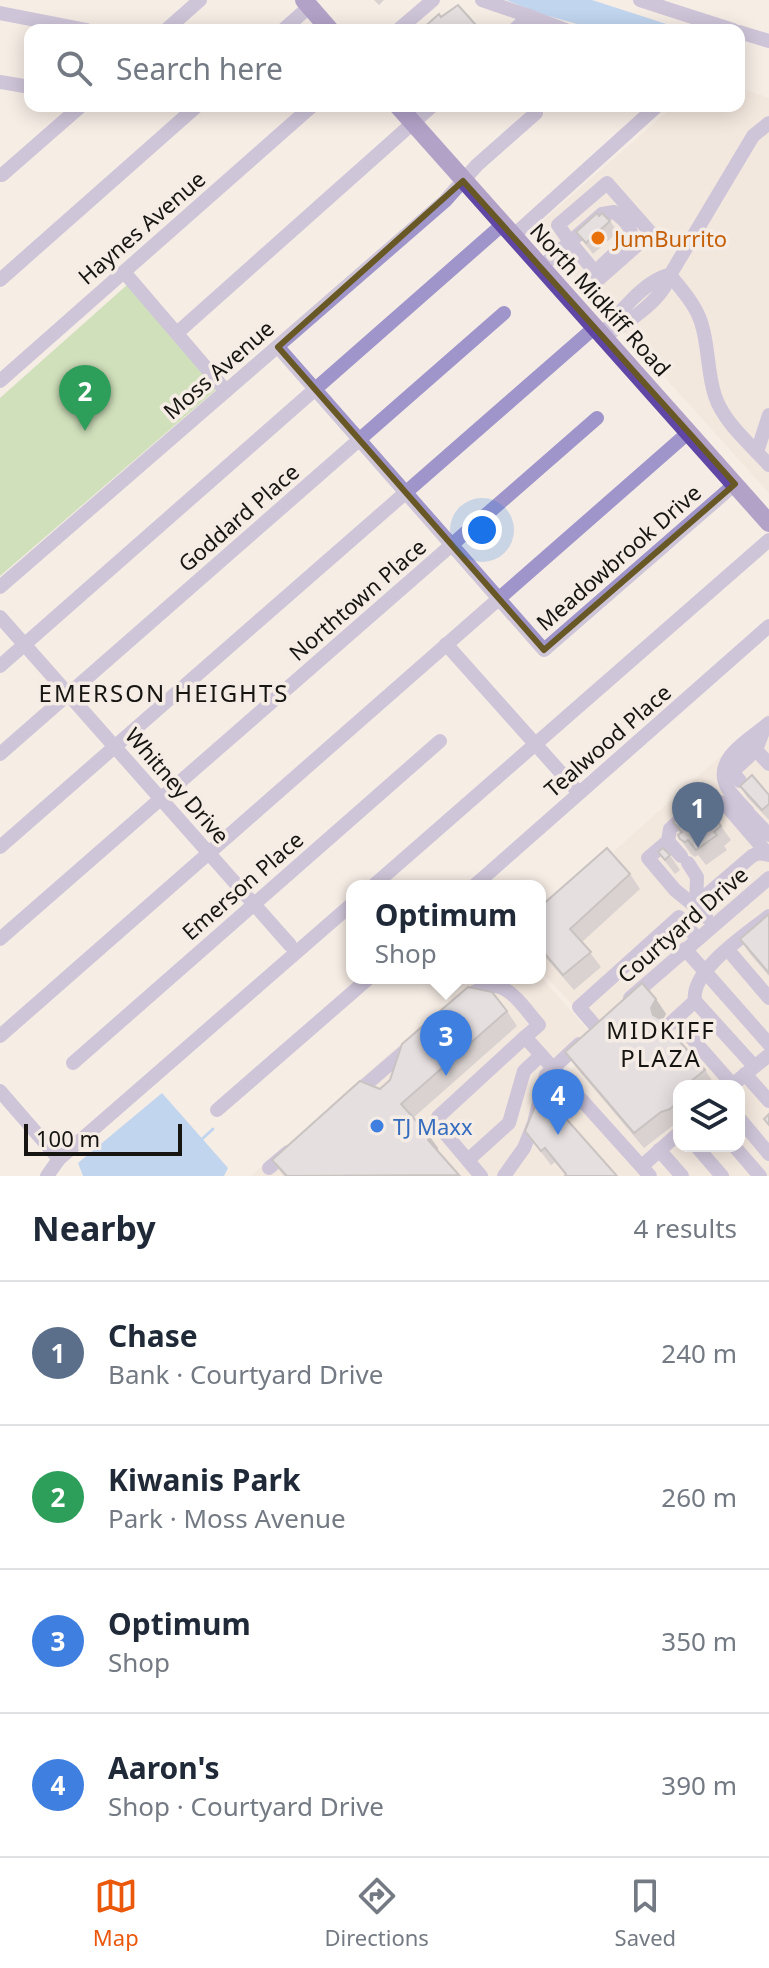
<!DOCTYPE html>
<meta charset="utf-8">
<style>
body{margin:0;font-family:"Noto Sans",sans-serif;background:#f6f6f7;color:#1f2937}
.controls{position:absolute;right:24px;bottom:24px;display:grid;overflow:hidden;border-radius:16px;box-shadow:0 4px 20px #0003}
.controls button{width:72px;height:72px;display:grid;place-items:center;padding:0;border:0;border-bottom:2px solid #e0e1e3;background:#fff;color:#1f2937;font:40px sans-serif}
.scale{position:absolute;left:24px;bottom:20px;width:158px;box-sizing:border-box;padding-left:8px;border:4px solid #171512;border-top:0;font-size:22px;line-height:28px;white-space:nowrap;color:#171512;-webkit-text-stroke:6px #f5ede5;paint-order:stroke}
.you{position:absolute;left:482px;top:530px;width:28px;height:28px;margin:-20px;border:6px solid #fff;border-radius:50%;background:#1a73e8;box-shadow:0 0 0 12px #1a73e833}
.badge{display:grid;place-items:center;width:52px;height:52px;border-radius:50%;background:#ea580c;color:#fff;font-size:26px;font-weight:700}
.pin{position:absolute;translate:-50% -66px;filter:drop-shadow(0 2px 4px #0008)}
.pin::after{content:'';position:absolute;top:42px;width:28px;height:24px;background:inherit;clip-path:polygon(0 0,100% 0,50% 100%)}
.popup{position:absolute;left:346px;top:880px;width:200px;height:104px;box-sizing:border-box;display:grid;place-content:center;border-radius:16px;background:#fff;filter:drop-shadow(0 2px 6px #0005);font-size:26px;white-space:nowrap;color:#747a83}
.popup b{font-size:30px;color:#1f2937}
.popup::after{content:'';position:absolute;left:50%;top:100%;margin-left:-16px;border:16px solid transparent;border-top-color:#fff}
.list{margin:0;padding:0;list-style:none}
h2{display:flex;justify-content:space-between;align-items:center;height:104px;margin:0;padding:0 32px;font-size:34px}
h2 small{font-size:26px;font-weight:400;color:#747a83}
.list li{display:grid;grid-template-columns:52px 1fr auto;gap:24px;align-items:center;box-sizing:border-box;height:144px;padding:0 32px;border-top:2px solid #e0e1e3}
.list b{display:block;font-size:30px;white-space:nowrap}
.list p{margin:0;font-size:26px;white-space:nowrap;color:#747a83}
.list em{font-size:26px;font-style:normal;color:#747a83}
.icon{flex:none;width:44px;height:44px;fill:none;stroke:currentColor;stroke-width:2;stroke-linecap:round;stroke-linejoin:round}
.map{position:relative;flex:none;width:769px;height:1176px;overflow:hidden}
.search{position:absolute;background:#fff;box-shadow:0 4px 20px #0003;left:24px;right:24px;top:24px;height:88px;display:flex;align-items:center;gap:20px;box-sizing:border-box;padding:0 28px;border-radius:16px;color:#747a83;font-size:30px}
.sheet{height:680px;background:#fff}
nav{display:flex;justify-content:space-around;align-items:center;box-sizing:border-box;height:112px;border-top:2px solid #e0e1e3;background:#fff;font-size:22px;color:#747a83}
nav a{display:grid;justify-items:center;gap:4px}
nav .on{color:#ea580c}
.map>svg:first-child{display:block}
.built{fill:#efe2d4;fill-rule:evenodd}
.green{fill:#a3d188}
.water{fill:#80b9fa}
.lines{fill:none;stroke-linecap:round;stroke-linejoin:round}
.stream{stroke:#80b9fa;stroke-width:3}
.minor{stroke:#9f95ca;stroke-width:14}
.major{stroke:#6047a5;stroke-width:18}
.wall{fill:#b5b1b9}
.shaded-wall{fill:#939096}
.building{fill:#d2ced7;stroke:#939096;stroke-width:2}
.marked{fill:none;stroke:#685825;stroke-width:6;stroke-linejoin:round}
.food-dot{fill:#e8710a;stroke:#f5ede5;stroke-width:3}
.shop-dot{fill:#3f7fe0;stroke:#f5ede5;stroke-width:3}
.labels{text-anchor:middle;dominant-baseline:central;stroke-width:7;stroke-linejoin:round;paint-order:stroke}
.street-label{font-size:22px;fill:#171512;stroke:#f5ede5}
.food-label{font-size:22px;fill:#c56008;stroke:#f5ede5;text-anchor:start}
.shop-label{font-size:22px;fill:#366cbe;stroke:#f5ede5;text-anchor:start}
.neighbourhood-label{font-size:24px;letter-spacing:2px;fill:#171512;stroke:#f5ede5}
</style>
<div class="map">
<svg width="769" height="1176" viewBox="0 0 769 1176">
<rect width="100%" height="100%" fill="#f5ede5"/>
<g class="built">
<path d="M739 88 769 98V493L532 230 674 106H739Z"/>
<path d="M769 713V1176H658L568 1073 604 1039 540 970V917ZM679 1086H739V1146H679Z"/>
<path d="M540 976 594 1037 559 1068 650 1176H251L475 978Z"/>
</g>
<path class="green" d="M127 285 218 388 0 576V398Z"/>
<g class="water">
<path d="M506 0H592L685 30H599L541 14Z"/>
<path d="M162 1093 228 1168 224 1176H83L78 1163Z"/>
</g>
<g class="lines">
<path class="stream" d="M202 1139 213 1129"/>
<g class="minor">
<path d="M482 0 529 16 514 30"/>
<path d="M640 0 733 30"/>
<path d="M0 13 87 30"/>
<path d="M529 16 566 30"/>
<path d="M166 30 200 0"/>
<path d="M283 30 310 6"/>
<path d="M398 30 433 0"/>
<path d="M739 32 769 41"/>
<path d="M0 82 30 87"/>
<path d="M769 123 753 136 670 275C682 290 695 304 701 322 709 346 707 372 715 396 724 423 751 445 769 465"/>
<path d="M2 175 81 106"/>
<path d="M513 236 657 106"/>
<path d="M540 268 570 242 600 278 651 233 607 183 558 225 570 242 602 214 614 212C622 218 633 228 631 238L595 272"/>
<path d="M124 272 226 391"/>
<path d="M670 275C663 300 625 325 602 337 615 316 646 279 670 275Z"/>
<path d="M0 280 197 106"/>
<path d="M177 333 432 106"/>
<path d="M278 347 544 650 735 484"/>
<path d="M0 381 312 106"/>
<path d="M757 452 769 415"/>
<path d="M0 587 445 201 477 165 536 113"/>
<path d="M0 617 290 945"/>
<path d="M446 644 579 793"/>
<path d="M0 666 502 225"/>
<path d="M764 729 756 750 769 764"/>
<path d="M0 754 504 313"/>
<path d="M740 781 732 772 756 750"/>
<path d="M748 812C741 804 732 796 727 787 712 758 751 739 769 723"/>
<path d="M751 816 769 835"/>
<path d="M668 841 681 856"/>
<path d="M0 847 594 328"/>
<path d="M688 863 697 877 696 907"/>
<path d="M373 886 769 540"/>
<path d="M474 886 769 626"/>
<path d="M701 911 675 890 648 858 668 841 670 829C686 815 701 794 724 803L767 853"/>
<path d="M706 917 701 911 703 898 752 856 759 853 769 855"/>
<path d="M0 939 597 418"/>
<path d="M685 949 769 1044"/>
<path d="M728 950 769 998"/>
<path d="M630 998 769 878"/>
<path d="M464 1000C500 968 515 997 539 1025L525 1037"/>
<path d="M695 1001C690 970 747 934 769 916"/>
<path d="M671 1023 695 1001 754 1066"/>
<path d="M682 1027 733 1085"/>
<path d="M597 1028 579 1007 679 917 697 938"/>
<path d="M0 1036 689 432"/>
<path d="M73 1063 440 741"/>
<path d="M745 1074 769 1101"/>
<path d="M731 1086 769 1055"/>
<path d="M0 1091 59 1159"/>
<path d="M355 1094 412 1045"/>
<path d="M217 1110 369 978"/>
<path d="M739 1118 769 1154"/>
<path d="M696 1146 722 1176"/>
<path d="M734 1146 760 1176"/>
<path d="M659 1150 682 1176"/>
<path d="M468 1160 509 1123 524 1071 541 1055"/>
<path d="M642 1166 679 1133"/>
<path d="M269 1168 288 1152"/>
<path d="M47 1176 59 1159 352 904"/>
<path d="M481 1176 438 1125V1117L525 1037 650 1176"/>
<path d="M504 1176 524 1148 534 1123 546 1075 579 1044"/>
</g>
<g class="major">
<path d="M304 0 330 30"/>
<path d="M398 106 769 523"/>
</g>
</g>
<g class="wall">
<path d="M374 0H384L379 5Z"/>
<path d="M441 17 475 24 478 30H417H421Z"/>
<path d="M599 216 610 221 618 232 593 254 576 232Z"/>
<path d="M740 786 769 795V820L747 797Z"/>
<path d="M673 822 721 826 731 840 724 846 727 850 706 865 698 855 695 857 691 854 680 839V833Z"/>
<path d="M658 852 670 855 680 870 675 874Z"/>
<path d="M630 874 640 889 582 942 601 967 574 990 540 951V907Z"/>
<path d="M769 914V976L750 954 740 939Z"/>
<path d="M656 999 666 1014 662 1021 705 1070 715 1085 714 1086H679V1124L671 1127 644 1148 575 1066 565 1052Z"/>
<path d="M507 1011 517 1026 413 1118 438 1148V1151L460 1176H284L272 1160 380 1089Z"/>
<path d="M525 1131 617 1176 566 1175 555 1162 551 1165Z"/>
</g>
<g class="shaded-wall">
<path d="M656 999 666 1014 661 1023 653 1015 651 1008Z"/>
<path d="M428 1134 438 1148V1154L428 1140Z"/>
</g>
<g class="building">
<path d="M458 5 475 24 468 30H417L419 28 421 30 439 14 441 17Z"/>
<path d="M597 213 599 216 602 213 610 221 586 243 576 232Z"/>
<path d="M752 775 769 795V804L762 810 740 786Z"/>
<path d="M699 800 721 826 714 832 717 835 696 850 688 840 685 842 680 839 678 835 682 832 673 822Z"/>
<path d="M607 848 630 874 570 929 591 952 563 975 540 948V907Z"/>
<path d="M663 848 670 855 665 860 658 852Z"/>
<path d="M769 914V973L740 939Z"/>
<path d="M642 983 656 999 651 1008 653 1015 659 1018 705 1070 690 1082 692 1086H679V1101L670 1109 661 1112 634 1133 565 1052Z"/>
<path d="M468 987 492 992 507 1011 401 1104 428 1134V1140L459 1175 287 1176 272 1160 360 1081 380 1089 390 1080 402 1044Z"/>
<path d="M545 1095 617 1176H565L566 1174 545 1148 541 1151 525 1131 536 1104Z"/>
<path d="M769 1114V1125L764 1119Z"/>
</g>
<path d="M0 0H769V1176H0ZM463 181 735 484 544 650 278 347Z" fill="#f5ede5" fill-opacity=".55" fill-rule="evenodd"/>
<path class="marked" d="M463 181 735 484 544 650 278 347Z"/>
<circle class="food-dot" cx="598" cy="238" r="8"/>
<circle class="shop-dot" cx="377" cy="1126" r="8"/>
<g class="labels">
<g class="street-label">
<text transform="translate(141 227) rotate(-41)">Haynes Avenue</text>
<text transform="translate(601 299) rotate(48)">North Midkiff Road</text>
<text transform="translate(218 369) rotate(-41)">Moss Avenue</text>
<text transform="translate(238 517) rotate(-41)">Goddard Place</text>
<text transform="translate(618 557) rotate(-41)">Meadowbrook Drive</text>
<text transform="translate(357 599) rotate(-41)">Northtown Place</text>
<text transform="translate(607 740) rotate(-41)">Tealwood Place</text>
<text transform="translate(178 785) rotate(49)">Whitney Drive</text>
<text transform="translate(242 885) rotate(-41)">Emerson Place</text>
<text transform="translate(682 924) rotate(-41)">Courtyard Drive</text>
</g>
<g class="food-label">
<text x="614" y="238">JumBurrito</text>
</g>
<g class="shop-label">
<text x="393" y="1126">TJ Maxx</text>
</g>
<g class="neighbourhood-label">
<text x="164" y="692">EMERSON HEIGHTS</text>
<text x="661" y="1029">MIDKIFF<tspan x="661" dy="28">PLAZA</tspan></text>
</g>
</g>
</svg>
<div class="controls">
<button><svg class="icon" aria-label="layers" viewBox="0 0 24 24"><path d="M12 4l9 5-9 5-9-5zM3 14l9 5 9-5"/></svg></button>
</div>
<div class="scale">100 m</div>
<div class="you"></div>
<div class="pin badge" style="left:698px;top:848px;background:#5c6f8a">1</div>
<div class="pin badge" style="left:85px;top:431px;background:#2e9e5b">2</div>
<div class="pin badge" style="left:446px;top:1076px;background:#3f7fe0">3</div>
<div class="popup"><b>Optimum</b>Shop</div>
<div class="pin badge" style="left:558px;top:1135px;background:#3f7fe0">4</div>
<div class="search"><svg class="icon" aria-label="search" viewBox="0 0 24 24"><circle cx="10" cy="10" r="6"/><path d="M15 15l6 6"/></svg>Search here</div>
</div>
<section class="sheet">
<h2>Nearby<small>4 results</small></h2>
<ul class="list">
<li><span class="badge" style="background:#5c6f8a">1</span><div><b>Chase</b><p>Bank · Courtyard Drive</p></div><em>240 m</em></li>
<li><span class="badge" style="background:#2e9e5b">2</span><div><b>Kiwanis Park</b><p>Park · Moss Avenue</p></div><em>260 m</em></li>
<li><span class="badge" style="background:#3f7fe0">3</span><div><b>Optimum</b><p>Shop</p></div><em>350 m</em></li>
<li><span class="badge" style="background:#3f7fe0">4</span><div><b>Aaron's</b><p>Shop · Courtyard Drive</p></div><em>390 m</em></li>
</ul>
</section>
<nav>
<a class="on"><svg class="icon" aria-label="map" viewBox="0 0 24 24"><path d="M3 6l6-2 6 2 6-2v14l-6 2-6-2-6 2zM9 4v14M15 6v14"/></svg>Map</a>
<a><svg class="icon" aria-label="directions" viewBox="0 0 24 24"><path d="M12 3l9 9-9 9-9-9zM9 14v-3h6M13 9l2 2-2 2"/></svg>Directions</a>
<a><svg class="icon" aria-label="saved" viewBox="0 0 24 24"><path d="M7 4h10v16l-5-4-5 4z"/></svg>Saved</a>
</nav>
